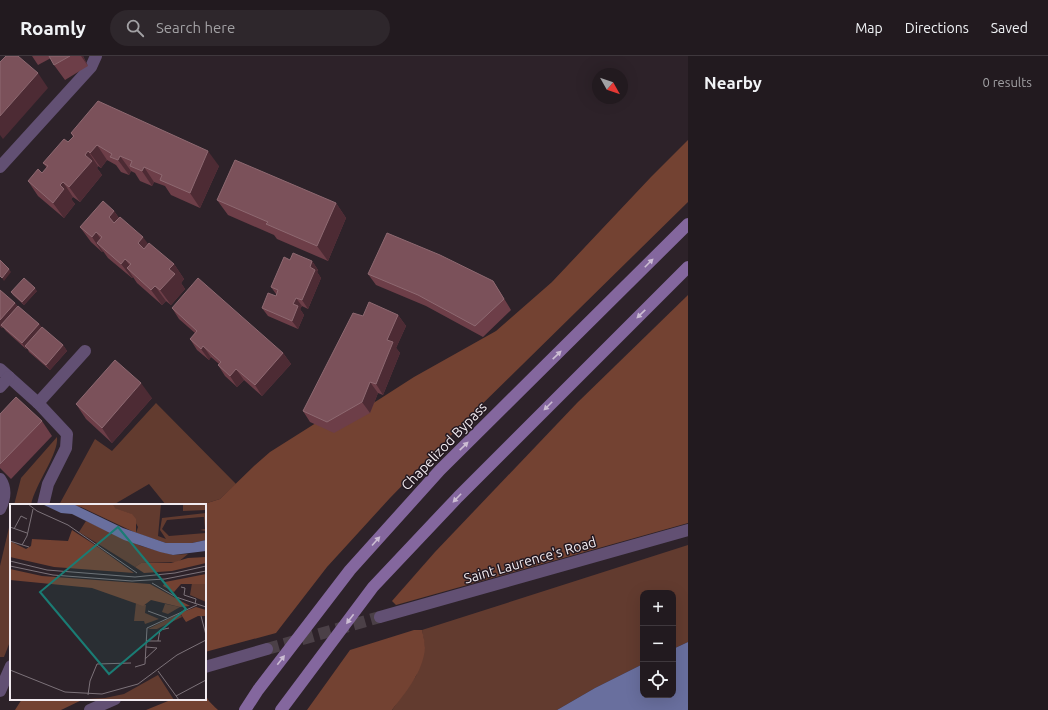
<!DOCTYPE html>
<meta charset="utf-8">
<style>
body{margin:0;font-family:Ubuntu,sans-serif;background:#2e272c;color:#f1f3f6}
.controls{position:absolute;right:12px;bottom:12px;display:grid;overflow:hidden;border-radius:8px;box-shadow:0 4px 16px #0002}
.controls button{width:36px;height:36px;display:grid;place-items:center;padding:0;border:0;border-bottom:1px solid #3f383d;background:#221a1f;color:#f1f3f6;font:20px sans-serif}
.compass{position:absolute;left:592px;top:12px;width:36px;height:36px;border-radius:50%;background:#221a1f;box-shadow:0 4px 16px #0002;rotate:130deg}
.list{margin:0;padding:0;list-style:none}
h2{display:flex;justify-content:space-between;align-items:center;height:52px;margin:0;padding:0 16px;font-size:17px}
h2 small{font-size:13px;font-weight:400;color:#a2a1a4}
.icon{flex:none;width:22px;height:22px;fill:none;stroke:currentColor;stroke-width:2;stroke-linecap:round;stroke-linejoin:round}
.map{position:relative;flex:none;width:688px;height:654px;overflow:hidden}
header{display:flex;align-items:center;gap:24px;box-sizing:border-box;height:56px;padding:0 20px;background:#221a1f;border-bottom:1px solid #3f383d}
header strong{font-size:19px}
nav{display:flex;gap:22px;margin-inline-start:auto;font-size:14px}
.search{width:280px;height:36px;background:#2e272c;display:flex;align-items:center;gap:10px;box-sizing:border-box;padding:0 14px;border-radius:22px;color:#a2a1a4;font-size:15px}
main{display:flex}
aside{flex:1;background:#221a1f}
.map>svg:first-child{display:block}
.green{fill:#623b2f}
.forest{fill:#734232}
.water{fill:#696f9e}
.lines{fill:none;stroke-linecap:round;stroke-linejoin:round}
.tertiary-tunnel{stroke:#4b4047;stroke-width:12;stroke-dasharray:12 6;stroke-linecap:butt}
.minor{stroke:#625073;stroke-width:12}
.tertiary{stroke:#625073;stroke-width:12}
.secondary{stroke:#84679e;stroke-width:12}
.wall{fill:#6d3e48}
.shaded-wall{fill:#4d2b34}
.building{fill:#7b515a;stroke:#8e6971}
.oneway{fill:#ccbdd3}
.labels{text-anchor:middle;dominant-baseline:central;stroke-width:3;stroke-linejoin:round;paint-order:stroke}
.street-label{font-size:14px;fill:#f2ebf0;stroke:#231820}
.inset-road{fill:none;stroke:#7c7279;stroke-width:1}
.view{fill:#1a7c74;fill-opacity:0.15;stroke:#1a7c74;stroke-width:2}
.inset-edge{fill:none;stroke:#f2ebf0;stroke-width:2}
</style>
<header>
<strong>Roamly</strong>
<div class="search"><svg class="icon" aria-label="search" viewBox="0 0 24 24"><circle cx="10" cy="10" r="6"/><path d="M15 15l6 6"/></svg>Search here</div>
<nav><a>Map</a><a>Directions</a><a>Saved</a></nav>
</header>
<main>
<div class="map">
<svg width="688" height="654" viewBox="0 0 688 654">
<rect width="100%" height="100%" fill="#2d2229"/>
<g class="green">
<path d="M156 347 236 428 220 443 201 449H166L149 428 113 449H59L95 383 112 395Z"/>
<path d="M57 381C59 398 35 428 31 449H14L21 422Z"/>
<path d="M11 463V583L4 601H0V510Z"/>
<path d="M688 489V586L673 593V537H643V608L595 632 557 654H392L416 620 425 591 422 574Z"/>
</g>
<g class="forest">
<path d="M688 84V146L469 361 390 442 327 511 276 577 205 596V449H201L220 443 254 410 270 396 327 360 361 355 414 321 496 275 552 226 651 121Z"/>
<path d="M688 239V467L396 549 392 545 435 496 577 347Z"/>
<path d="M414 574H422C423 579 425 586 425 592 423 616 406 636 392 654H307L350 594Z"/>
<path d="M205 630H207C203 642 210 646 218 654H146L173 643H205Z"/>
<path d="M22 643H84L61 654H15Z"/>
</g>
<path class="water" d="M688 586V654H557L595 632 643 608V639H673V593Z"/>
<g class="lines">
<path class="tertiary-tunnel" d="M267 593 380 561"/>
<g class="minor">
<path d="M0 111 91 11 96 0"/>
<path d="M0 313 38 347 67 378 66 392 48 428 43 449"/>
<path d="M0 331 9 321"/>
<path d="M38 347 85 295"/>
<path d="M0 423C7 433 5 443 0 453"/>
<path d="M0 635 11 610"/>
</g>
<g class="tertiary">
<path d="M380 561 688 474"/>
<path d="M205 611 267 593"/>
<path d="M90 654 115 643"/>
</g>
<g class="secondary">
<path d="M245 654 258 634 350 514 440 414 688 168"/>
<path d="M281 654 373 531 458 441 688 211"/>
</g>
</g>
<g class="wall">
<path d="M32 0H83L88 10 65 24 54 9 51 2 38 9Z"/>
<path d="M71 77 219 110 200 152 171 139 165 130 154 126 152 130 140 125 135 117 131 115 129 119 121 116 116 109 107 104 101 112 98 110 97 112 102 119 80 146 73 141 71 143 75 148 64 162 38 140 28 125 42 117 47 112 43 107 68 86 73 81Z"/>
<path d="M217 144 336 147 346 162 328 205 277 183 274 179 228 159Z"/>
<path d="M114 155 119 162 148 188 174 208 184 223 181 227 185 233 171 249 166 245 162 249 137 227 133 221 132 222 108 202 103 195 102 196 91 186 80 171Z"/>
<path d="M290 204 312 205 318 214 317 216 321 222 308 253 302 250 300 253 304 259 298 273 268 260 262 252 276 240V238L271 231Z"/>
<path d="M368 218 493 225 500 236 511 254 483 281 426 250 376 229Z"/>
<path d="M0 234 15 247 18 251 39 268 42 272 63 289 67 295 50 314 29 296 27 292 26 293 6 275 3 271 2 272 0 270Z"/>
<path d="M37 235 24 249 13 239 11 236Z"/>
<path d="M172 252 283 297 291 308 262 340 244 324 237 331 225 320 218 309 219 308 211 301 209 304 197 294 190 283 195 277 179 263Z"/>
<path d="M398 259 406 270 396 292 400 297 383 339 378 337 370 357 334 377 310 366 303 355 363 260Z"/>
<path d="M152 342 112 387 86 363 76 348Z"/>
<path d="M0 358 42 365 52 380 11 423 0 412Z"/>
</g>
<g class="shaded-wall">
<path d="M81 0H83L88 10Z"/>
<path d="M38 17 48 32 3 83 0 79V60Z"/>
<path d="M97 89 107 104 101 112 90 97Z"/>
<path d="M88 95 98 110 97 112 102 119 80 146 69 131 85 99Z"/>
<path d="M208 95 219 110 200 152 190 137Z"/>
<path d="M120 100 131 115 129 119 118 104Z"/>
<path d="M144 111 154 126 152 130 142 115Z"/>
<path d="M63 126 73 141 71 143 75 148 64 162 53 147 60 129Z"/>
<path d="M336 147 346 162 328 205 317 190Z"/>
<path d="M114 155 124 170 119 176 109 161Z"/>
<path d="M96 176 106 191 97 187 103 195 102 196 92 181Z"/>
<path d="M143 181 154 196 148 202 138 187Z"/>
<path d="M125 203 136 218 127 212 133 221 132 222 121 208Z"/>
<path d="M312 205 318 214 317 216 321 222 308 253 302 244 310 211Z"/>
<path d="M174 208 184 223 181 227 185 233 171 249 160 234 169 213Z"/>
<path d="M9 213 11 216 4 225 2 222Z"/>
<path d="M155 230 166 245 162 249 151 234Z"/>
<path d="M35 232 37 235 24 249 22 246Z"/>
<path d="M296 242 302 250 300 253 304 259 298 273 292 265 293 248Z"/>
<path d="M15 247 19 253 1 269 3 271 2 272 0 269V264Z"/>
<path d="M398 259 406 270 396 292 400 297 383 339 376 328 387 284Z"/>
<path d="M39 268 43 274 25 290 27 292 26 293 22 287Z"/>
<path d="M63 289 67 295 50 314 46 309Z"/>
<path d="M203 290 211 301 209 304 201 293Z"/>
<path d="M283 297 291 308 262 340 255 329Z"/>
<path d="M236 313 244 324 237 331 230 320Z"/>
<path d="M370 326 378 337 370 357 362 346Z"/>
<path d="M141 327 152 342 112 387 102 372Z"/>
</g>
<g class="building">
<path d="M6 0H18L38 17 0 60V6Z"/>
<path d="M49 0H70L54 9Z"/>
<path d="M98 45 208 95 190 137 160 124 162 119 144 111 142 115 130 110 132 105 120 100 118 104 110 101 112 98 97 89 90 97 88 95 85 99 92 105 69 131 63 126 60 129 64 133 53 147 28 125 38 113 42 117 48 110 43 107 64 83 68 86 74 80 71 77Z"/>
<path d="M235 104 336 147 317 190 266 168 268 166 217 144Z"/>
<path d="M103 145 114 155 109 161 114 167 120 161 143 181 138 187 144 193 149 187 174 208 169 213 175 218 160 234 155 230 151 234 127 212 131 208 125 203 121 208 97 187 102 181 96 176 92 181 80 171Z"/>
<path d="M387 177 440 199 493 225 504 243 475 270 418 239 368 218Z"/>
<path d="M293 197 312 205 310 211 315 214 302 244 296 242 293 248 298 250 292 265 262 252 268 237 276 240 278 234 271 231 284 201 290 204Z"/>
<path d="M0 204 9 213 2 222 0 220Z"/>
<path d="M24 222 35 232 22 246 11 236Z"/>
<path d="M198 222 283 297 255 329 236 313 230 320 218 309 221 306 203 290 201 293 190 283 197 275 172 252Z"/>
<path d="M0 234 15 247 0 264Z"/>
<path d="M369 246 398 259 387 284 393 286 376 328 370 326 362 346 327 366 303 355 353 257 363 260Z"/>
<path d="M18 250 39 268 22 287 1 269Z"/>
<path d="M42 271 63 289 46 309 25 290Z"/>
<path d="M115 304 141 327 102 372 76 348Z"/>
<path d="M16 341 42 365 0 408V358Z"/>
</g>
<defs><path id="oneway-solid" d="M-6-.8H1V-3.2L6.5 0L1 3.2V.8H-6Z"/></defs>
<g class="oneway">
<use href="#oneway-solid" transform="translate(649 207) rotate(-45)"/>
<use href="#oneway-solid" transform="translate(641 258) rotate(136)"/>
<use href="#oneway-solid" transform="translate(557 299) rotate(-44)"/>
<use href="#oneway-solid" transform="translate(548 350) rotate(135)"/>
<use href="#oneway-solid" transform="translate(464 390) rotate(-44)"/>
<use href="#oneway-solid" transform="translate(457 442) rotate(134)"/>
<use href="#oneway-solid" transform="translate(376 485) rotate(-48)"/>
<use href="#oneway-solid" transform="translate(350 563) rotate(127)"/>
<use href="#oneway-solid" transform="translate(281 604) rotate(-52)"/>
</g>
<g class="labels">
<g class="street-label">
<text transform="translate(444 390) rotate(-46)">Chapelizod Bypass</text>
<text transform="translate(530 504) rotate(-16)">Saint Laurence's Road</text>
</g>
</g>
<g transform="translate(10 448)">
<rect width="196" height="196" fill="#2d2229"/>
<path d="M103 0H151L148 32 156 35 150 26 152 14 196 9V27L190 26 195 25 194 13H192L157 16 152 25 159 32 196 29V36L182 39H156L126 29 128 23 121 10 104 4ZM173 0H196V6L173 7ZM76 17 131 42 163 51 178 50 168 58 131 59 125 63 69 28ZM182 79 196 80V98L180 91ZM126 99 136 101 135 109 149 115 135 120 134 117H124ZM155 100H156L170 103 158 110 152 108ZM170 109 172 113 147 125H138ZM148 171 164 196H58L95 194 114 190Z" fill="#623b2f"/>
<path d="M51 0H103L105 4 122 10 126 15V29L71 3ZM62 26 88 43 124 69 44 63 0 53V37L16 45 21 42 22 35 58 37ZM196 53V59L162 67 134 69 125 63 131 59H161L178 54ZM0 65 32 72 140 80 180 102 170 103 141 96 133 102 82 84 0 76ZM196 70V80H171L164 88 153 82 155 78ZM186 103 196 106V112H188L176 118 170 109Z" fill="#734232"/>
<path d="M32 0H63L113 24 156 39H182L196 36V47L163 51 150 48 114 36 62 10 51 9Z" fill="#696f9e"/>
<path class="inset-road" d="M18 0 27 7 58 21 127 69M0 23 17 29M4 25 11 12 17 15M0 37 19 43M12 41 17 32 23 5M0 57 37 66 125 73 165 69 196 62M0 62 43 71 122 77 155 75 196 67M142 79 166 93 196 103M171 83 175 84 174 91 186 95 185 100M138 107 157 114M191 112 196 131M136 137H151M148 137 150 126 159 124M135 155 147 144 136 143M125 163 135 160 137 124 187 101M0 166 55 188 92 190 128 180 167 151 196 136M148 167 169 196M78 191 80 177 87 160 121 159M166 192 196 176"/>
<path class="view" d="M108 23 176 105 99 170 30 88Z"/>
<rect width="196" height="196" class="inset-edge"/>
</g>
</svg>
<div class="controls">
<button>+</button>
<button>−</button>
<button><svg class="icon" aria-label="locate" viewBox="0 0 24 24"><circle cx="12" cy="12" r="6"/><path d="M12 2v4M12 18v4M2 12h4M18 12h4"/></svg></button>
</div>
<svg class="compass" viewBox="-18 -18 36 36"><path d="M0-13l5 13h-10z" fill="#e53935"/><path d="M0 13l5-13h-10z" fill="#a2a1a4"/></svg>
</div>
<aside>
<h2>Nearby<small>0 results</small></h2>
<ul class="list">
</ul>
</aside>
</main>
